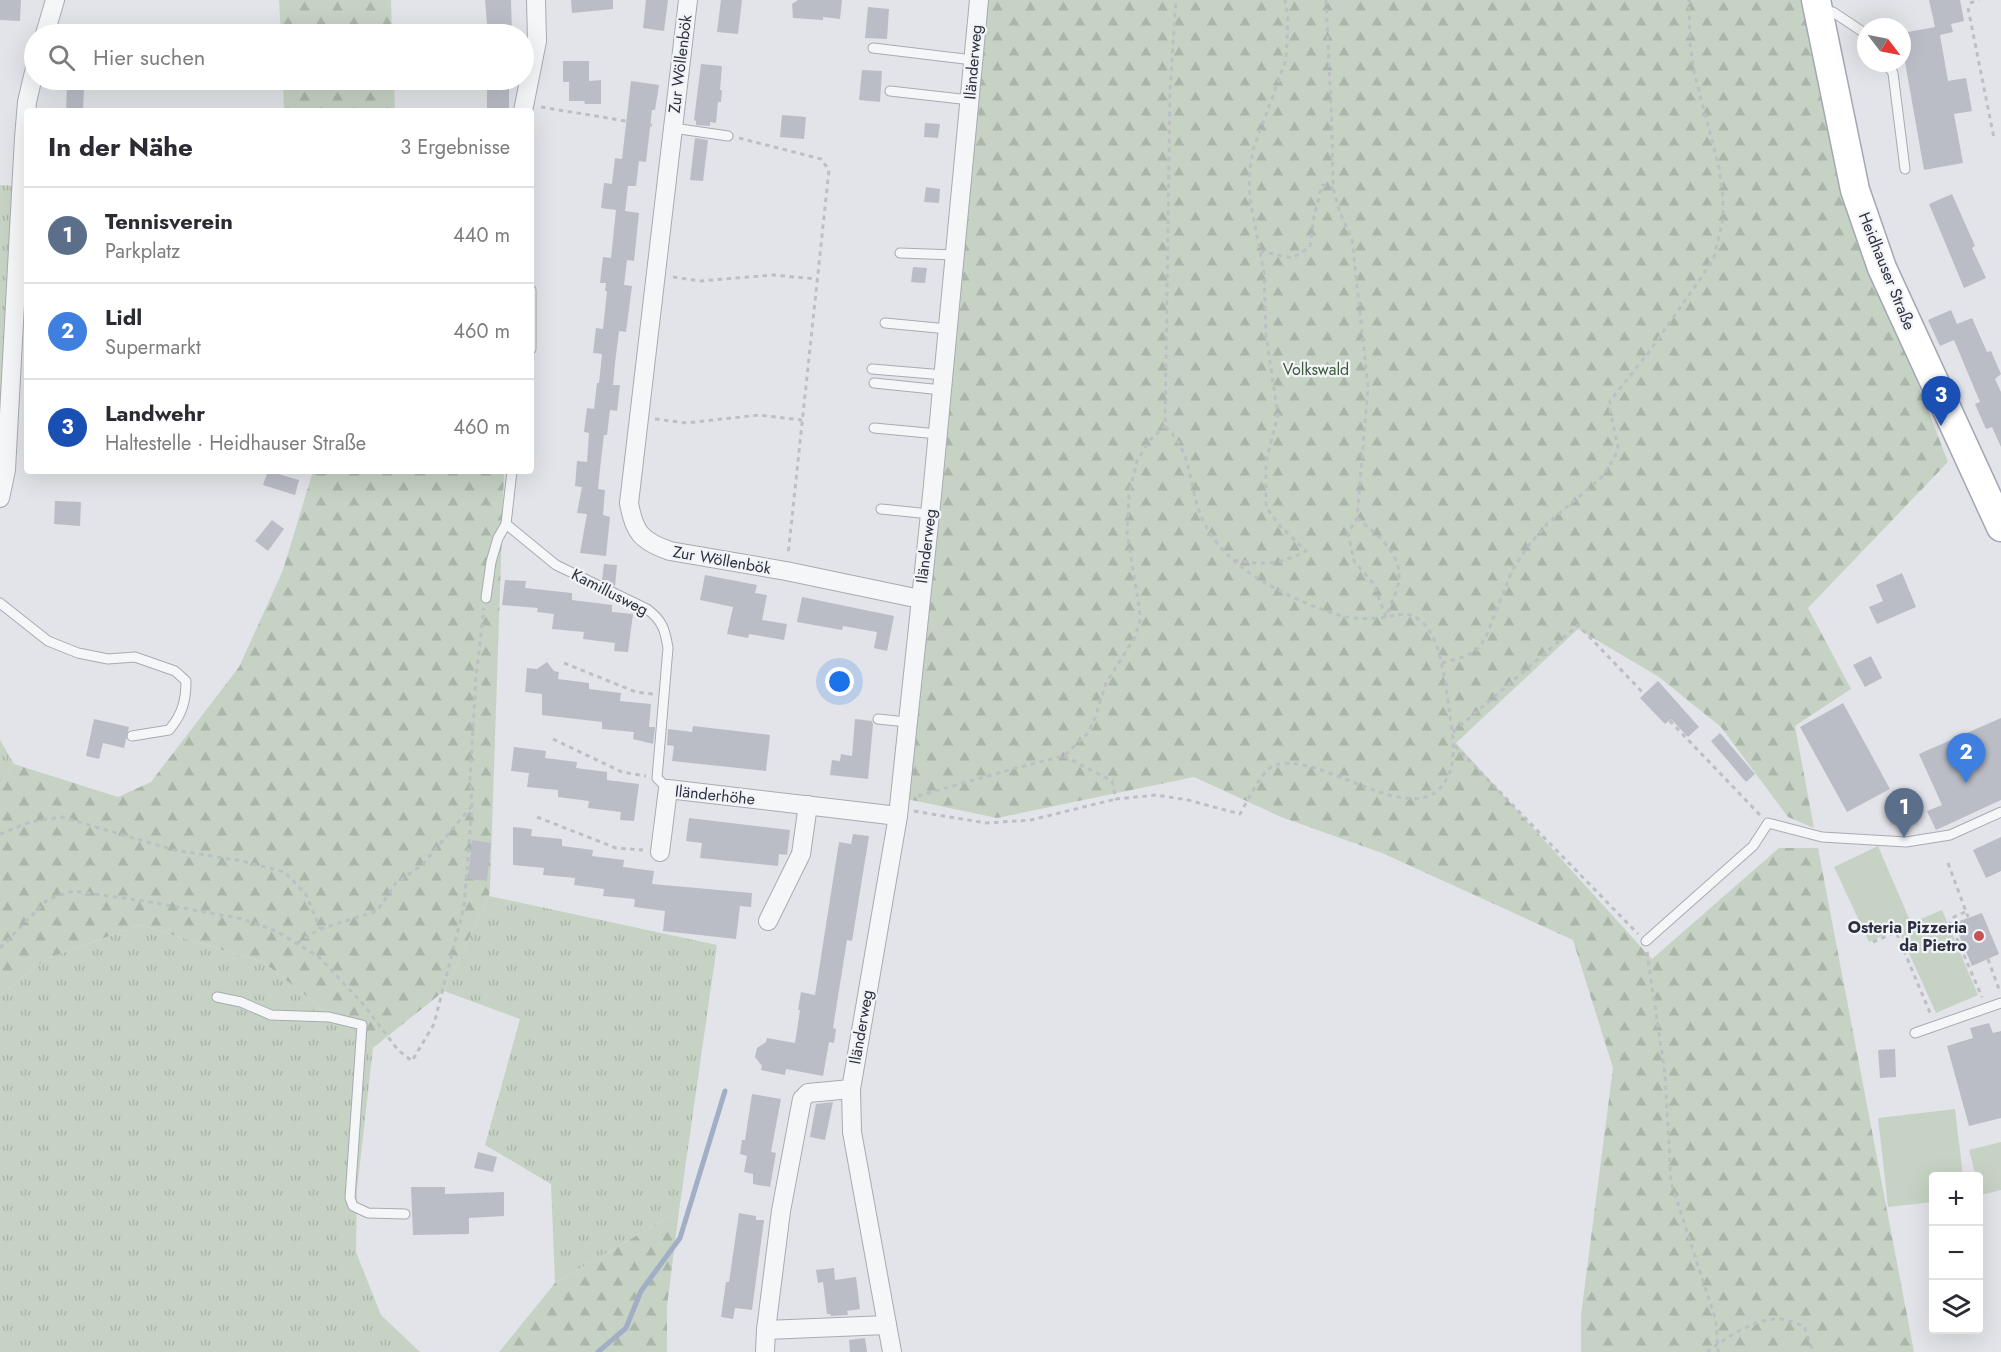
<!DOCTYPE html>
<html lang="de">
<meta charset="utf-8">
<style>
body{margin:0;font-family:Jost,sans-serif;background:#f2f2f3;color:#2b2b33}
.controls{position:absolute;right:18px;bottom:18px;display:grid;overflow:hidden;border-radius:6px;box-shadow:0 6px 24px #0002}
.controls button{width:54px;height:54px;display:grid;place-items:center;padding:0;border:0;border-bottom:2px solid #e1e1e2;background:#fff;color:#2b2b33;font:30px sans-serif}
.compass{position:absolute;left:1857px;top:18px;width:54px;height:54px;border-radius:50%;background:#fff;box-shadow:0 6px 24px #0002;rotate:122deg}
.you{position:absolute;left:840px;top:682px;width:21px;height:21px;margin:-15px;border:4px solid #fff;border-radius:50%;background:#1a73e8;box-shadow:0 0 0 9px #1a73e833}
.badge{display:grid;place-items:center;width:39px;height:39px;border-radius:50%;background:#111827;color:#fff;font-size:20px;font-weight:700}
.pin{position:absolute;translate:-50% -50px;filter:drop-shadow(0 2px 3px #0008)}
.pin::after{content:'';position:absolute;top:32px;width:21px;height:18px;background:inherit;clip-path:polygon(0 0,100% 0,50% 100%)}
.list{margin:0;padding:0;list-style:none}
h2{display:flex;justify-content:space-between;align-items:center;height:78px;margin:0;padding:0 24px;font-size:26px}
h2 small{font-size:20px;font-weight:400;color:#7c7c81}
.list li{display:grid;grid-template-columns:39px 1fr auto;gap:18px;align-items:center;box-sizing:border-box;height:96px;padding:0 24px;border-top:2px solid #e1e1e2}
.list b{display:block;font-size:22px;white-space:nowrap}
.list p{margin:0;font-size:20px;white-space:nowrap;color:#7c7c81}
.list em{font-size:20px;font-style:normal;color:#7c7c81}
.icon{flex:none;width:33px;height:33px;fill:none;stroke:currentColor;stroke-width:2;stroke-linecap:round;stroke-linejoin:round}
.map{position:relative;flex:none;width:2001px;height:1352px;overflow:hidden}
.search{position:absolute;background:#fff;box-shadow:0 6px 24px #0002;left:24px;top:24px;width:510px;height:66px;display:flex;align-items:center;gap:15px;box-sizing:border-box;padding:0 21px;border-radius:33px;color:#7c7c81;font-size:22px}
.panel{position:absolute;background:#fff;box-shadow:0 6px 24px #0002;left:24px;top:108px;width:510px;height:366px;border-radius:6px}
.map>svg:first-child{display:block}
.grass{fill:url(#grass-tufts)}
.forest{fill:url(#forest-firs)}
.pitch{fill:#c6d3c4}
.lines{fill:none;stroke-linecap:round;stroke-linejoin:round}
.stream{stroke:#a1aec6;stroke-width:5}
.building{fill:#babdc6}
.service-casing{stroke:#a8abb3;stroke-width:11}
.minor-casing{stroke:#a8abb3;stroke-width:20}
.primary-casing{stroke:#a3a7b4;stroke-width:31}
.path{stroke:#bdbfc4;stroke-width:3;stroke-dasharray:4.5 4.5;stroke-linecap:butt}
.service{stroke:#f5f6f8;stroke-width:9}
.minor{stroke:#f5f6f8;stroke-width:18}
.primary{stroke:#fff;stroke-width:28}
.poi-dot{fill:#c25455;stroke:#f2f3f7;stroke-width:2}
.labels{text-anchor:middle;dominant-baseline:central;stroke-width:4.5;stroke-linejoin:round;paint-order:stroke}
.street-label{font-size:16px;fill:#2c3140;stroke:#f2f3f7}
.park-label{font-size:16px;fill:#3c5a3b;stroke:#f2f3f7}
.poi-label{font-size:16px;font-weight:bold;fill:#2c3140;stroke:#f2f3f7;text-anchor:end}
</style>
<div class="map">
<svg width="2001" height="1352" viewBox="0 0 2001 1352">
<defs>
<pattern id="grass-tufts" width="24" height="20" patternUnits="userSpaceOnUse" patternTransform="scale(1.5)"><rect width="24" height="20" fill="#c6d3c4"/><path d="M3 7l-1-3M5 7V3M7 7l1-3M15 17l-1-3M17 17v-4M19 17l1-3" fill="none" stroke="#aab6a9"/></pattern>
<pattern id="forest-firs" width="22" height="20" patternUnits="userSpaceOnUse" patternTransform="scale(1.5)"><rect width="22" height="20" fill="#c6d3c4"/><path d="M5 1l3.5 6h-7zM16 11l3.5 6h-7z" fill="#aab6a9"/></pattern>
</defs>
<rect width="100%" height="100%" fill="#e3e4e9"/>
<g class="grass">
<path d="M0 185 16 186 0 447Z"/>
<path d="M0 740 14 764 0 785Z"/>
<path d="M489 896 717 945 679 1211 555 1283 551 1184 485 1145 520 1019 444 991Z"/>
<path d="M140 925 263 962 373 1048 357 1190 356 1252 381 1315 420 1352H0V995L46 959Z"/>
</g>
<g class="forest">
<path d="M279 0H391L392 34H281Z"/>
<path d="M980 0H1802L1851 194 1875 273 1948 462 1808 608 1851 689 1795 726 1814 828 1788 817 1721 727 1659 677 1578 629 1456 743 1652 959 1779 848H1818L1914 1352H1581V1315L1613 1068 1573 940 1382 853 1281 817 1194 777 997 818 902 798Z"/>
<path d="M283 80H394L395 111H284Z"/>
<path d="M313 471H504L490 888 489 896 444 991 373 1048 263 962 140 925 46 959 0 995V785L14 764 118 797 151 782 239 667 283 570Z"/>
<path d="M679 1211 667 1306V1352H499L555 1283Z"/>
</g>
<g class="pitch">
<path d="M1878 846 1911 923 1942 910 1978 995 1936 1013 1898 929 1869 942 1834 867Z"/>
<path d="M1955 1109 1963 1176H1934L1933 1202 1888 1207 1878 1118Z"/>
<path d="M2001 1142V1190L1981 1195 1978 1176H1976L1969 1150Z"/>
</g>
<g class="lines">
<path class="stream" d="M598 1352 626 1328 641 1291 680 1238 725 1091"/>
</g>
<g class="building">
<path d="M0 0H21L20 21 0 20Z"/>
<path d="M485 0H511L512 34H488Z"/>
<path d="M571 0H613V9L572 13Z"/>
<path d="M646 0H668L664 31 643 28Z"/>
<path d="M721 0H742L738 34 717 32Z"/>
<path d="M798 0H842L840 19 823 17V20L793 18 792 4Z"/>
<path d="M1929 0H1960L1964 21 1951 24 1953 32 1940 35 1948 81 1966 78 1972 111 1954 114 1963 163 1924 170 1902 45V33L1935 27Z"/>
<path d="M868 7 889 9 887 39 865 38Z"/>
<path d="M563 61H589V81L601 80V104H585L584 101H569V82H563Z"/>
<path d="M701 64 722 66 720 90H722L721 102H718L716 123 710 122V126L696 125V121L694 120Z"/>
<path d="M862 70 882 71 880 102 859 100Z"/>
<rect x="487" y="80" width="22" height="31"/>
<path d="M631 81 659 85 655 110H652L646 162 639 161 636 186H628L625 211 639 213 634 261 627 260 624 285 632 286 626 332 619 331 615 363 613 385H620L617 411 610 410 607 435H604L600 469 598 489 605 490 603 515 610 517 606 556 580 553 587 514 577 513 582 487 575 486 577 461 587 462 589 433 584 432 587 408 594 409 597 383H599L602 354 593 353 596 328 603 329 607 291H605L606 283H600L603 257 611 258 616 210 601 208 604 183 612 184 615 158 622 159Z"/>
<path d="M67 87 84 88 83 111H66Z"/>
<path d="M782 115 806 117 804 139 780 137Z"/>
<path d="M925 123 940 124 938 138 924 137Z"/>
<path d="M695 138 708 140 703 181 690 180Z"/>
<path d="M926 187 940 189 939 203 924 202Z"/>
<path d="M1952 194 1975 246 1972 248 1986 278 1964 288 1929 204Z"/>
<path d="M913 267 927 268 925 283 911 282Z"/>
<path d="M1951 310 1957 324 1972 318 1987 352 1991 351 2001 374 1995 379 2001 392V447L1992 427 1986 429 1975 404 1980 402 1954 340 1940 346 1928 320Z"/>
<path d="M268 471 299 480 295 495 263 485Z"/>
<path d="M55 501 81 502 80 526 54 524Z"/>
<path d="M272 520 284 529 268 551 255 541Z"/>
<path d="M604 564 617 565 615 586 602 580Z"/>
<path d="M1902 573 1916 607 1877 624 1869 607 1883 601 1876 585Z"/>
<path d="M705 575 757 585 755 593 767 595 762 620 787 624 784 640 749 634 748 638 727 634 733 607 700 600Z"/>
<path d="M505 580 526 581 525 588 572 593V600L612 605V612L633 614 628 652 614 651 615 643 583 639 584 632 552 629 554 614 537 612 538 608 502 605Z"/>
<path d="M802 597 894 616 887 651 874 648 877 632 843 626 842 630 797 622Z"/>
<path d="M1871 656 1882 678 1865 687 1853 665Z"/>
<path d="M547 662 554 671 559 672 558 679 589 683V689L621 693 620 701 651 704 649 727H655L653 744 633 739 634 732 602 729V722L542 715V694L525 692 527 668 537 669Z"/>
<path d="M1658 681 1699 727 1688 737 1671 719 1665 724 1640 698Z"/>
<path d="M1843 703 1890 789 1847 812 1800 727Z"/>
<path d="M2001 718V800L1936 830 1927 811 1942 805 1919 754Z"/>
<path d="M94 719 129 727 124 748 103 743 99 759 86 756Z"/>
<path d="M855 719 872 721 873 724 868 779 830 775 832 760 840 761 841 754 852 756Z"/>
<path d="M693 726 770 735 766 771 672 761 674 746 667 745 668 729 692 732Z"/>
<path d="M1720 733 1755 774 1746 782 1711 741Z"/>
<path d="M514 747 546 751 545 758 577 762 576 768 607 772V780L639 784 634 821 620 820 621 812 588 808 589 801 558 797V790L527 787 529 773 511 771Z"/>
<path d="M689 818 790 830 787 855 779 854 778 866 700 858 702 843 686 841Z"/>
<path d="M513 827 532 829 531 836 562 839V846L593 850 592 856 624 860 623 867 654 871 652 884 752 893 751 907 740 906 736 939 663 931 665 911 634 907 635 899 603 896 604 889 574 885 575 878 543 875 544 868 513 865Z"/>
<path d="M853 834 869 836 852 941 847 940 833 1028 836 1029 834 1043 829 1042 823 1076 786 1069 785 1075 761 1070 762 1066 755 1057 757 1048 766 1042 767 1038 795 1043 800 1010H798L801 992 815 995 839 842 851 844Z"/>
<path d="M2001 837V871L1986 878 1973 850Z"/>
<path d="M472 840 491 843 487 881 468 879Z"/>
<path d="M1982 913 1999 954 1972 966 1954 923Z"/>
<path d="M1989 1023 1993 1033 2001 1031V1118L1969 1126 1947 1046 1973 1038 1970 1028Z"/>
<path d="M1895 1049 1896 1077 1880 1078 1878 1050Z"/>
<path d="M752 1094 781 1099 771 1152 776 1153 770 1187 753 1184V1174L744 1172 747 1156 740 1154 742 1140H745Z"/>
<path d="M833 1102 825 1140 810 1137 816 1104Z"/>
<path d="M478 1152 497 1157 493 1172 474 1168Z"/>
<path d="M411 1187H445V1194L504 1192V1216L469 1218V1234L413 1235Z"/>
<path d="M739 1213 756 1216V1220H764L752 1310 735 1308 733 1319 721 1317 726 1282H729Z"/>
<path d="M834 1268 835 1280 856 1277 860 1309 847 1311 848 1315 831 1316 830 1314H827L823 1282 818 1283 816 1270Z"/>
<path d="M865 1338 867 1352H850L849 1340Z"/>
</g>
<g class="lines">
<defs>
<g id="service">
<path d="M1824 11 1833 12 1866 34"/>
<path d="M873 48 973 60"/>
<path d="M1886 63 1893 73 1905 169"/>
<path d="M890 91 970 100"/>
<path d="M673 128 728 136"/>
<path d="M900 253 955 255"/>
<path d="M531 290V349"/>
<path d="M885 323 948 329"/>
<path d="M872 369 944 375"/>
<path d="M874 383 942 390"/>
<path d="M874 428 938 434"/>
<path d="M881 509 930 514"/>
<path d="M506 524 556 565 647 609C663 621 665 630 668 648L657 778 668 789"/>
<path d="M486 598 491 562 498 538 506 524 512 471"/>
<path d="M0 603 48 641 78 653 108 659 135 657 175 671 186 681C186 701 182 715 169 730L132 736"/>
<path d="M878 719 907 722"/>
<path d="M1646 941 1753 846 1768 823 1822 837 1906 842 1950 835 2001 812"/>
<path d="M217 997 241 1002 271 1015 329 1017 362 1025 350 1198 353 1206 368 1213 405 1214"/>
<path d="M1915 1033 2001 1003"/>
</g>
<g id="minor">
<path d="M688 0 629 503C634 532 641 541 670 551L786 571 920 599"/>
<path d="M45 34 55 0"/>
<path d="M523 111 537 41 536 0"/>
<path d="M0 498 6 470 24 138 27 102 34 72"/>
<path d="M660 852 668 789 898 816"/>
<path d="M768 921 801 854 808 805"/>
<path d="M766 1330 887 1325"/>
<path d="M765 1352 766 1330 781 1211 802 1099 808 1093 851 1089"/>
<path d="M892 1352 852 1132 851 1089 898 816 932 495 979 0"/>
</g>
<path id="primary" d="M1816 0 1855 190 1882 268 2001 527"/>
</defs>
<use href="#service" class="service-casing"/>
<use href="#minor" class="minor-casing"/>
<use href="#primary" class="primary-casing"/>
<g class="path">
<path d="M1326 0 1332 127 1333 188 1340 213 1352 239 1368 387 1357 518 1348 533 1354 561 1373 583 1386 617"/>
<path d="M1970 3 1979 0"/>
<path d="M1968 8 1994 138"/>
<path d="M541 107 656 126"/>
<path d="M739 138 821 159 829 170 788 555"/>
<path d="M1260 251 1292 258 1310 247 1314 216 1322 185 1333 188"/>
<path d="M673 277 701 281 773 275 817 279"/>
<path d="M655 419 687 423 759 415 802 420"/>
<path d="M1357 518C1375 533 1401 552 1399 579 1398 591 1390 604 1387 615"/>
<path d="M1234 560C1265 565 1279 565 1306 551L1280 526 1266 507V461L1278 415 1266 336 1264 273 1250 199 1249 176 1253 150 1286 60 1288 17 1285 0"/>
<path d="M564 663 636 692 653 694"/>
<path d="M1442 663 1463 657 1476 651 1485 639 1512 571 1527 547 1548 523 1601 478 1614 459 1618 447 1610 410V401L1649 352 1703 275 1714 257 1723 220V199L1719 167 1694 72 1690 43 1689 0"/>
<path d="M1453 732 1578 625 1760 815"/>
<path d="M553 739 622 772 646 776"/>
<path d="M1455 746 1638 934"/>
<path d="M1064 756 1112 781 1116 799 1156 795 1188 800 1240 814C1247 802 1261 772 1273 766 1312 748 1401 822 1437 791 1460 771 1453 737 1449 710 1446 686 1441 637 1421 621 1409 611 1400 614 1387 617 1376 619 1357 619 1346 617 1312 608 1259 584 1233 560 1218 547 1204 527 1198 508 1188 476 1191 451 1165 426L1170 90 1176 0"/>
<path d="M918 796 1016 768 1064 756 1087 734 1095 718 1106 683 1135 637 1140 621 1139 606 1127 533 1129 494 1137 461 1149 441 1165 426"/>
<path d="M914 811 986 823 1031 820 1116 799"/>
<path d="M537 817 616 848 643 850"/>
<path d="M0 834 30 822 62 817 174 850 242 861 285 872 307 896 320 929"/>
<path d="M1948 863 1968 917"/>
<path d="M1965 912 1954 917 1950 923 1982 997"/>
<path d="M1873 942 1896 932 1931 1015"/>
<path d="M297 943 320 929 377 911 396 883 422 865 471 807"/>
<path d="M0 948 48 899 73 891 144 901 243 919 276 931 319 957 363 1004 398 1050 412 1061 434 1024 464 907 472 806 470 780 476 677 484 608"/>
<path d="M1647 952 1665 1074 1671 1182 1716 1321 1718 1352"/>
<path d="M1988 959 2000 992"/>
<path d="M1707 1352C1725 1338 1757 1317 1781 1319 1788 1320 1797 1324 1804 1326L1813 1352"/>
</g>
<use href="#service" class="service"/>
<use href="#minor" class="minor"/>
<use href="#primary" class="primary"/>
</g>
<circle class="poi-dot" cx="1979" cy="936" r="6"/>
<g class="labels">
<g class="street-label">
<text transform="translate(973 62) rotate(-85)">Iländerweg</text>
<text transform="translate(680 64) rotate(-83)">Zur Wöllenbök</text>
<text transform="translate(1887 271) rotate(68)">Heidhauser Straße</text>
<text transform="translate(926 546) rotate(-83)">Iländerweg</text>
<text transform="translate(722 560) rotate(10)">Zur Wöllenbök</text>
<text transform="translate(610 592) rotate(27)">Kamillusweg</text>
<text transform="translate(715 795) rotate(6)">Iländerhöhe</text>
<text transform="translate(861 1027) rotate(-80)">Iländerweg</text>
</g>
<g class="park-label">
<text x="1316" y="369">Volkswald</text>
</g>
<g class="poi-label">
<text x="1967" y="927">Osteria Pizzeria<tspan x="1967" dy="18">da Pietro</tspan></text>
</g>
</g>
</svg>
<div class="controls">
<button>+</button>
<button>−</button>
<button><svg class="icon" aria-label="layers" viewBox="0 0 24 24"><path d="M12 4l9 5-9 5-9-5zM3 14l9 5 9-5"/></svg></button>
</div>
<svg class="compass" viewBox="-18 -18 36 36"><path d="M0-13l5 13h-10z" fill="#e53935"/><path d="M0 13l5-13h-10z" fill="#7c7c81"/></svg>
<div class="you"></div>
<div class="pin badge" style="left:1904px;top:838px;background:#5c6f8a">1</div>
<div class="pin badge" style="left:1966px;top:783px;background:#3f7fe0">2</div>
<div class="pin badge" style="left:1941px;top:426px;background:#1a4fb4">3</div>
<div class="search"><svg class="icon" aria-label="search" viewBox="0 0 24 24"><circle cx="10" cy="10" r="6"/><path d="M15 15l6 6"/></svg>Hier suchen</div>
<section class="panel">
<h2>In der Nähe<small>3 Ergebnisse</small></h2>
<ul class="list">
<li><span class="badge" style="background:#5c6f8a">1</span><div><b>Tennisverein</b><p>Parkplatz</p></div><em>440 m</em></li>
<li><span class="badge" style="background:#3f7fe0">2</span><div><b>Lidl</b><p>Supermarkt</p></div><em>460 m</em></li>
<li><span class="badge" style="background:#1a4fb4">3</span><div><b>Landwehr</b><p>Haltestelle · Heidhauser Straße</p></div><em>460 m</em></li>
</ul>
</section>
</div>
